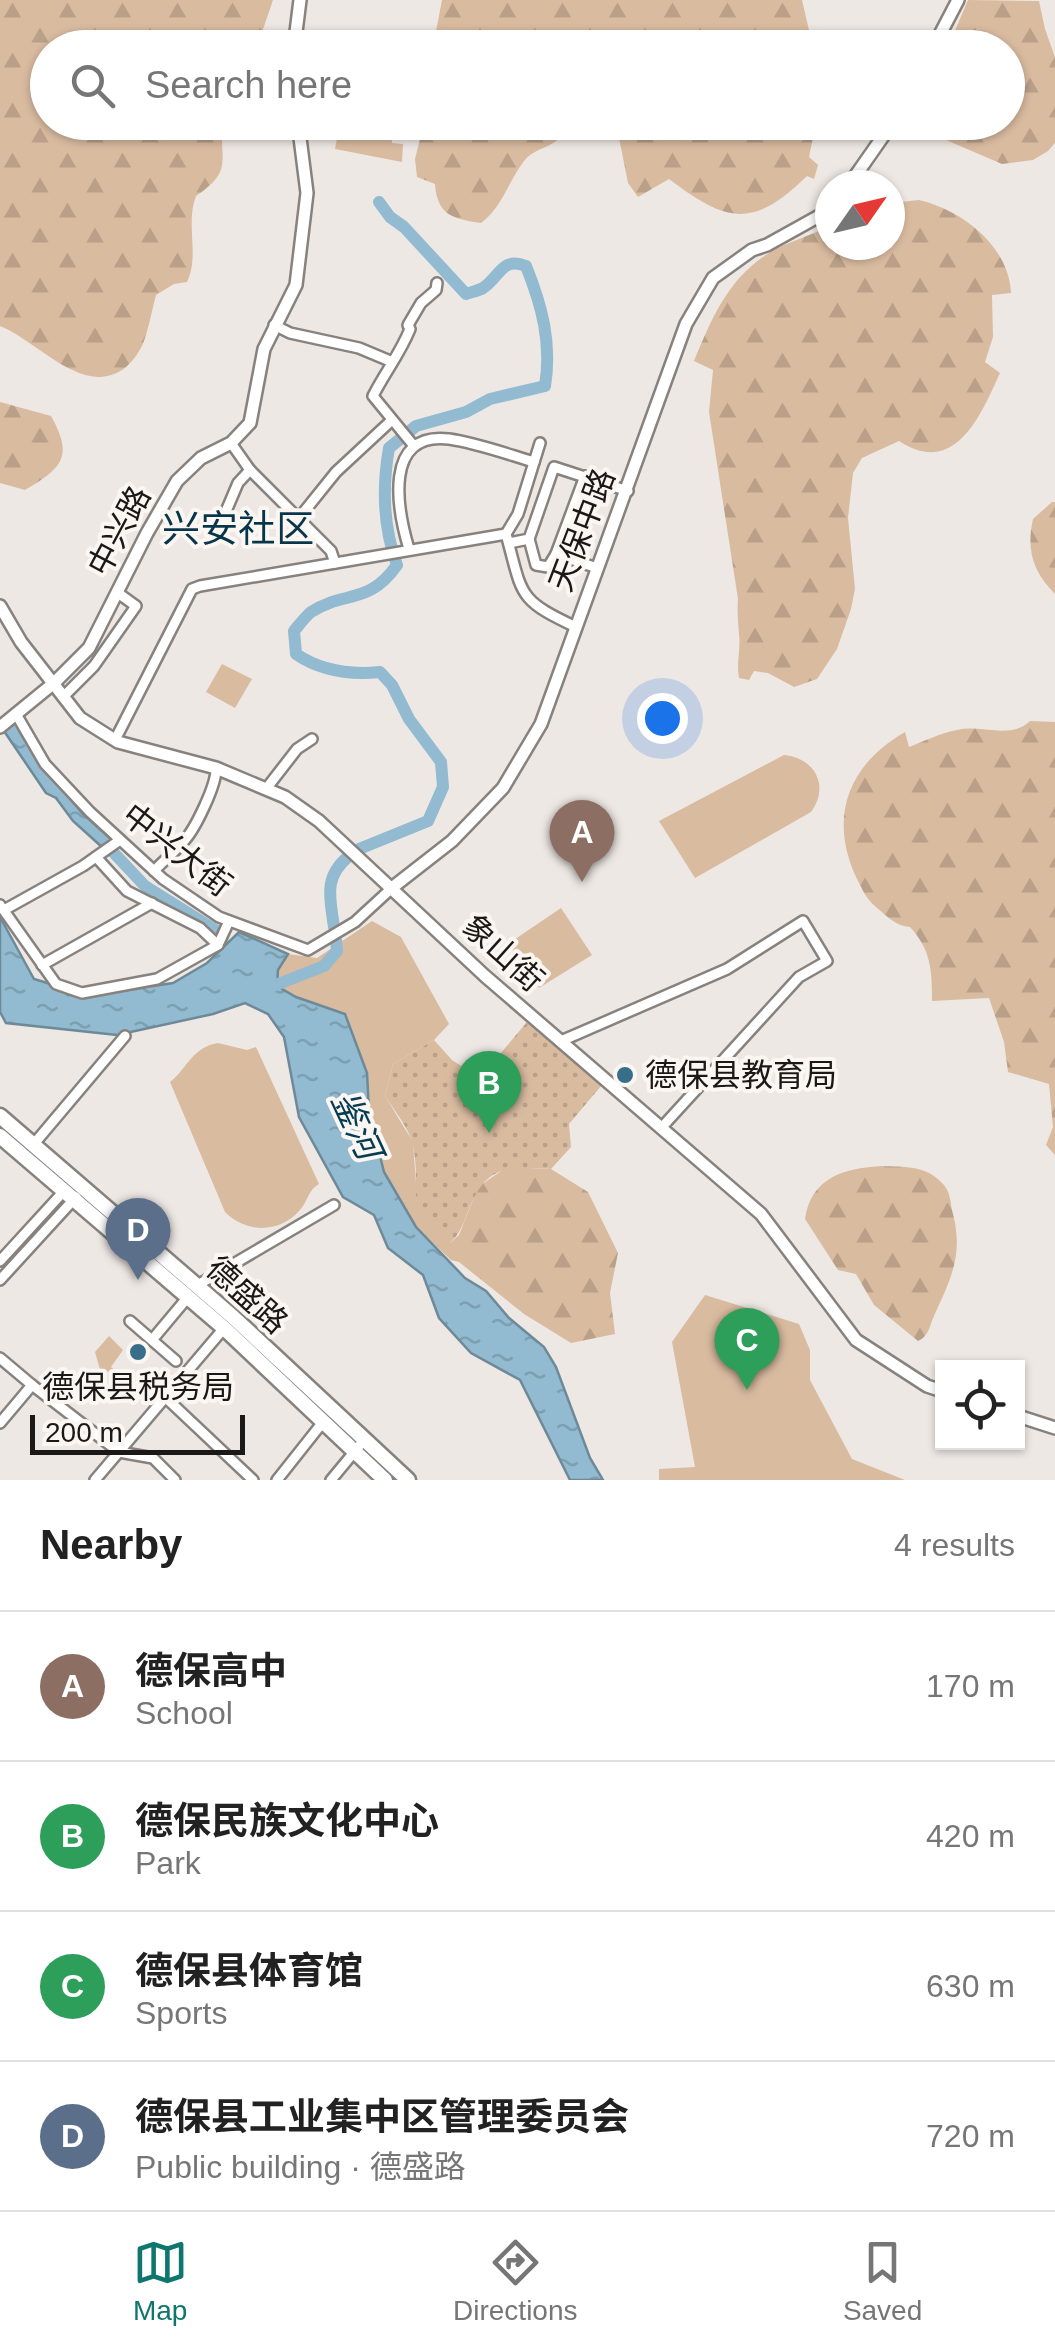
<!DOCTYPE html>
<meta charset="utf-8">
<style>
body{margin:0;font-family:Arial,"Noto Sans SC",sans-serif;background:#f2f2f2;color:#222}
.controls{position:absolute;right:30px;bottom:30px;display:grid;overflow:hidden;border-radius:0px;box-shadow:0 2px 8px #0004}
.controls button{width:90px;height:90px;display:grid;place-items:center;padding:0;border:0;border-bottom:2px solid #e0e0e0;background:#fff;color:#222;font:50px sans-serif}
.compass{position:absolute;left:815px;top:170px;width:90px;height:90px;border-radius:50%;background:#fff;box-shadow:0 2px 8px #0004;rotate:56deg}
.scale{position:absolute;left:30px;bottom:25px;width:215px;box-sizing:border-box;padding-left:10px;border:5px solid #1b1917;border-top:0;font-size:28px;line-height:35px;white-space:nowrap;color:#1b1917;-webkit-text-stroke:8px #fbf6f1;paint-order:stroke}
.you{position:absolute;left:662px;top:718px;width:35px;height:35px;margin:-25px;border:8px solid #fff;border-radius:50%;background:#1a73e8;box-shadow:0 0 0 15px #1a73e833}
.badge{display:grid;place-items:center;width:65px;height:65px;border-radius:50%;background:#0f766e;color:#fff;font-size:32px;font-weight:700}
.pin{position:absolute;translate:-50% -82px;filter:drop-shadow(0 2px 5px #0008)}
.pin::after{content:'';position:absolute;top:52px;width:35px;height:30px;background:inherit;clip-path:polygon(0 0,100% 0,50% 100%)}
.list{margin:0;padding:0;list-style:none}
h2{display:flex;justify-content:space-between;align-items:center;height:130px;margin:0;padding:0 40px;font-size:42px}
h2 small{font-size:32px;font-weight:400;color:#767676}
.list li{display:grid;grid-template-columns:65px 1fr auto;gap:30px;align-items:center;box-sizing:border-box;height:150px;padding:0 40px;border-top:2px solid #e0e0e0}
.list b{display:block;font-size:38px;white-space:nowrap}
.list p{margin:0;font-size:32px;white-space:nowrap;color:#767676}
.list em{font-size:32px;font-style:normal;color:#767676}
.icon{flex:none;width:55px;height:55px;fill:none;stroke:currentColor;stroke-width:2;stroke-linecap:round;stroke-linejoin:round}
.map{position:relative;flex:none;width:1055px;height:1480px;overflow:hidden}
.search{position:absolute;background:#fff;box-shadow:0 2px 8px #0004;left:30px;right:30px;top:30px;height:110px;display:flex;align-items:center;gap:25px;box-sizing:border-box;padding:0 35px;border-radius:55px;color:#767676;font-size:38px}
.sheet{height:730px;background:#fff}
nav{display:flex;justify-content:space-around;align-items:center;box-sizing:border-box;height:140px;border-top:2px solid #e0e0e0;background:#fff;font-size:28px;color:#767676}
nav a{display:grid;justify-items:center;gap:5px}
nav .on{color:#0f766e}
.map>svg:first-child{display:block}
.grass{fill:#d9bba0}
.forest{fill:url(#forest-firs)}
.park{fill:url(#park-dots)}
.water{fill:url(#water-ripples);stroke:#6e8a98;stroke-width:2.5}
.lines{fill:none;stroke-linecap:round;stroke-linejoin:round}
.river{stroke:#92bad0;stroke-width:12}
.minor-casing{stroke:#87827e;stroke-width:14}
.major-casing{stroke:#87827e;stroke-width:16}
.highway-casing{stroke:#87827e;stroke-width:19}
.minor{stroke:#fff;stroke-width:9}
.major{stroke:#fff;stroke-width:11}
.highway{stroke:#fff;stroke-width:14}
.poi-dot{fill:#386e8a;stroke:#fbf6f1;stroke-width:4}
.labels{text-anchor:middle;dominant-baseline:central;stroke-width:8;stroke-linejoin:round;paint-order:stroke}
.street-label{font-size:32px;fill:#1b1917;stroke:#fbf6f1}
.poi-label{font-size:32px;fill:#1b1917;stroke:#fbf6f1;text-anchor:start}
.water-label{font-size:35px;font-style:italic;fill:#043c54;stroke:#fbf6f1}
.quarter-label{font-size:38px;fill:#07364b;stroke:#fbf6f1}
</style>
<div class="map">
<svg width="1055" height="1480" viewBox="0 0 1055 1480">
<defs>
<pattern id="forest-firs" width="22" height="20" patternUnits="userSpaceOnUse" patternTransform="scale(2.5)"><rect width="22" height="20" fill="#d9bba0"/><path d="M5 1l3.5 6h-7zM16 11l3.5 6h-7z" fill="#baa089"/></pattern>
<pattern id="park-dots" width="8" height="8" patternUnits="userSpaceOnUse" patternTransform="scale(2.5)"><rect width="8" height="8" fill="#d9bba0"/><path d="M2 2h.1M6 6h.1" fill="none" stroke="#baa089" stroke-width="1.8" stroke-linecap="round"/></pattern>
<pattern id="water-ripples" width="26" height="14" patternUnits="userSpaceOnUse" patternTransform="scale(2.5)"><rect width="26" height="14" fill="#92bad0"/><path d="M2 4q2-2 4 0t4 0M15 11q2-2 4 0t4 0" fill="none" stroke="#7d9fb2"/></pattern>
</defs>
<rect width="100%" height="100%" fill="#eee8e4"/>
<g class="grass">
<path d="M339 127 392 136V143L403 144 402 162 335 149Z"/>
<path d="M222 664 252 679 235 708 206 692Z"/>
<path d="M784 755C815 758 830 786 811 812L695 878 659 821Z"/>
<path d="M561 908 592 955 539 988 508 944Z"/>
<path d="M372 921 401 937 449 1024 434 1040 393 1064 385 1096 413 1142 416 1183 450 1243 459 1235V1262L451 1260 416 1227 384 1172 369 1112 367 1073 345 1014 296 997 277 986 278 970 288 954 317 958Z"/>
<path d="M218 1043 247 1050 256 1047 319 1184C308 1190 308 1201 300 1210 279 1234 246 1233 225 1212L170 1082C187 1069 192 1047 218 1043Z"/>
<path d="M705 1295 799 1324 810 1350V1380L852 1459 905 1480H659V1469L695 1467 672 1342Z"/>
<path d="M109 1336 123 1350 111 1367 136 1388 147 1379 129 1399 118 1391 111 1371 101 1373 95 1352Z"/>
</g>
<g class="forest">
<path d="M0 0H273L257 47 48 48V122L222 123C220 162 233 171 196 196 185 225 200 255 187 282L174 284 156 295C152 310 149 327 144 341 141 350 133 361 126 367 85 400 38 341 0 326Z"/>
<path d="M442 0H802L811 39 800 48 433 47Z"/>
<path d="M968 0 1039 1 1045 29 1055 57V143L1048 151 1033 160 1002 164 939 137 928 123 1008 122V48L948 47Z"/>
<path d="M424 123V122L561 123 559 139C547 149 533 149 524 161 508 182 502 208 481 223 453 219 437 215 435 184L417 177 415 159Z"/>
<path d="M616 123H816L809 157 818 165 814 179 807 176C752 230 726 222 669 179L638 197 628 183Z"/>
<path d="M919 200C962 210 1009 246 1011 293L992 295 993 337 985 362 1000 373C981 415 955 478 899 441L862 458 853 473 848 518 855 589 851 609 837 649 817 679 794 687 768 673 754 671 749 680 739 678C736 663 741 649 739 634 738 622 737 611 738 599L709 412 713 370 694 361C713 315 731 272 778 248 795 240 813 234 830 226V245H890V203Z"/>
<path d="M0 402 51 416C74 457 62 468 25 490L0 483Z"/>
<path d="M1052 502H1055V594C1033 572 1026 550 1033 519Z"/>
<path d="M1030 721 1055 722V1155L1046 1145 1053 1127 1049 1084 1008 1072 1004 1042 989 998 932 1001C932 970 931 950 910 927 896 926 888 917 877 908 865 898 863 890 856 877 828 816 849 764 905 732L909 747C924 741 941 733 957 730 981 724 1011 740 1030 721Z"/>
<path d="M882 1166C903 1167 925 1165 941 1182 950 1190 950 1199 952 1210 964 1254 952 1276 934 1316 929 1327 929 1336 918 1341L874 1305 856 1274 838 1270 805 1219C811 1177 845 1168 882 1166Z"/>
<path d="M507 1167 551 1169 588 1192 618 1253 610 1293 615 1334 571 1343 524 1314 459 1262V1235L478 1187Z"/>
</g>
<path class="park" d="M532 1016 607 1079 569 1124 571 1147 551 1169C508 1167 487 1164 469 1209 464 1222 460 1234 450 1243 400 1206 423 1197 413 1145 409 1128 394 1110 385 1096L393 1064 434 1040 452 1060 480 1078Z"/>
<g class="water">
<path d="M17 722 52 777 82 813 112 840 103 848 73 821 56 798 46 793 4 731Z"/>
<path d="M0 917 34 979 54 985 68 995H94L173 983 207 963 239 932 288 954 278 970 277 986 296 997 345 1014 367 1073 369 1112 384 1172 416 1227 465 1278 486 1291 509 1318 544 1347 556 1367 590 1458 603 1480H570L520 1380 471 1353 439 1318 423 1275 388 1248 374 1215 343 1197 299 1117 284 1037 268 1014 245 1003 213 1014 117 1035 6 1023 0 1012Z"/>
</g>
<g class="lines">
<g class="river">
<path d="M359 849 428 821 443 787 441 762 409 719 392 685 380 672C350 675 321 671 296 654L294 631C299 625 305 617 311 612 345 590 368 606 397 565 383 527 382 488 389 448L416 426 466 412 490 399 545 386C552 343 542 306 526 266 502 256 500 277 483 288 478 291 471 292 466 294L404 227 390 217 379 202"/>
<path d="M113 852 145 886 217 931"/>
<path d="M334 927C330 898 323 877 349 856"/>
<path d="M263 990 324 966 337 951 336 940"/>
</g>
<defs>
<g id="minor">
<path d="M274 325 290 333 359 348 390 361"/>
<path d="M231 443 250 470 331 551 335 563"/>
<path d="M414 446 373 396C385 372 400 354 410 329L408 325 421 303 436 290 437 283"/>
<path d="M299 518 336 472 392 420"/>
<path d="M221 523 238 483 250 470"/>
<path d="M506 534 518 514 540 443"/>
<path d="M529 539 536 565 548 567 556 554 597 568"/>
<path d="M509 543 529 539 554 467 628 491"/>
<path d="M409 549C397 509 383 431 449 439 477 443 507 454 534 462"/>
<path d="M556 554 585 476"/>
<path d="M64 696 94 666 136 606 118 593"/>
<path d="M16 714 45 764 90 812 163 879 219 917 308 950 355 922 393 887"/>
<path d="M115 740 192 589 200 586 506 534C523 595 516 599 576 627"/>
<path d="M266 789 297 749 312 739"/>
<path d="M96 857 127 891 200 928 218 945"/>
<path d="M154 871C163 861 174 853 183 842 195 830 217 784 216 768"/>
<path d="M0 905 56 984 82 993 157 979 218 945 229 921"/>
<path d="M4 910 83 866 120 840"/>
<path d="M42 965 152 903"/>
<path d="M561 1041 727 969 803 921 827 961 799 977 663 1126"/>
<path d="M33 1145 125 1036"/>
<path d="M0 1261 65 1190"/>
<path d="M0 1280 76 1197"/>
<path d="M196 1286 334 1205"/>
<path d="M130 1321 176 1361"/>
<path d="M152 1340 188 1297"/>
<path d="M0 1358 32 1385 0 1423"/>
<path d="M32 1385 119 1452 153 1458 175 1480"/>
<path d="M165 1397 253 1480"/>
<path d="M95 1480 225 1327"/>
<path d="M277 1480 323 1422"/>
<path d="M331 1480 365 1439"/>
</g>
<g id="major">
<path d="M294 48 300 0"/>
<path d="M933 48 958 0"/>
<path d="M849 185 893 122"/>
<path d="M0 606 21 642 80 718 118 742 216 768 285 797 319 821 485 976 761 1214 856 1340 927 1386 942 1391"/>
<path d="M0 727 54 683 89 648 147 533 177 481 201 458 231 443 250 423 264 349 296 285 307 193 298 122"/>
<path d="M393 887 452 841 503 788 541 724 686 324 713 278 752 250 767 245 830 210"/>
<path d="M1018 1416 1055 1428"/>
</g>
<g id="highway">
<path d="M0 1116 233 1317 408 1480"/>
<path d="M0 1136 224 1328 385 1480"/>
</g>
</defs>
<use href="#minor" class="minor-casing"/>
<use href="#major" class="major-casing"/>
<use href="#highway" class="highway-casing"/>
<use href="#minor" class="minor"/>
<use href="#major" class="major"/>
<use href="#highway" class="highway"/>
</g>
<g class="poi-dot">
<circle cx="625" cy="1075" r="10"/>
<circle cx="138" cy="1352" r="10"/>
</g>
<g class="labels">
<g class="street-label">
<text transform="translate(582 530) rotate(-69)">天保中路</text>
<text transform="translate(119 531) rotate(-62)">中兴路</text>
<text transform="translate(177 850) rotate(38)">中兴大街</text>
<text transform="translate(503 953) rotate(42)">象山街</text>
<text transform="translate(247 1295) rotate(42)">德盛路</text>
</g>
<g class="poi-label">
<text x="645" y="1075">德保县教育局</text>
<text x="138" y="1387" text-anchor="middle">德保县税务局</text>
</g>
<g class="water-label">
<text transform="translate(357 1125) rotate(65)">鉴河</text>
</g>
<g class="quarter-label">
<text x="238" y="529">兴安社区</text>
</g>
</g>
</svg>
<div class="controls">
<button><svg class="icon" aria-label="locate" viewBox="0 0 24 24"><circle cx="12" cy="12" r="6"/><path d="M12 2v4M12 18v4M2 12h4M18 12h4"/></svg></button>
</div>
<svg class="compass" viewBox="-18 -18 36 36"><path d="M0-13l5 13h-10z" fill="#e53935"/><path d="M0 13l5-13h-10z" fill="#767676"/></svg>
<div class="scale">200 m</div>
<div class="you"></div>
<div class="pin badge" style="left:582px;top:882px;background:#8d6e63">A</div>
<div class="pin badge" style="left:489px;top:1133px;background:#2e9e5b">B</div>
<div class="pin badge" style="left:747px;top:1390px;background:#2e9e5b">C</div>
<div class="pin badge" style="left:138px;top:1280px;background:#5c6f8a">D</div>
<div class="search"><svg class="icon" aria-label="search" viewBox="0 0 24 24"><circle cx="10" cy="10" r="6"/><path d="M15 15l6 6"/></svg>Search here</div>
</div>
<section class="sheet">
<h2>Nearby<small>4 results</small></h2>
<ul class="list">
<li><span class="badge" style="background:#8d6e63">A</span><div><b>德保高中</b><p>School</p></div><em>170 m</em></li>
<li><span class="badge" style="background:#2e9e5b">B</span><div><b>德保民族文化中心</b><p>Park</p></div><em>420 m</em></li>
<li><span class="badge" style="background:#2e9e5b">C</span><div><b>德保县体育馆</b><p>Sports</p></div><em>630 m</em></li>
<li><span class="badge" style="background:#5c6f8a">D</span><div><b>德保县工业集中区管理委员会</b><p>Public building · 德盛路</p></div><em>720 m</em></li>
</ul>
</section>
<nav>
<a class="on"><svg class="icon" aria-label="map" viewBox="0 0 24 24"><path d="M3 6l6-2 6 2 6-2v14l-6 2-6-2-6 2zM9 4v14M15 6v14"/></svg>Map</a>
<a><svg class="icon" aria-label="directions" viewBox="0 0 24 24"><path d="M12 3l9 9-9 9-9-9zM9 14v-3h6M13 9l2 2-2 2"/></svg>Directions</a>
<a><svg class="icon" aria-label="saved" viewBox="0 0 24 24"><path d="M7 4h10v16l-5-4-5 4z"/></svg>Saved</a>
</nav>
